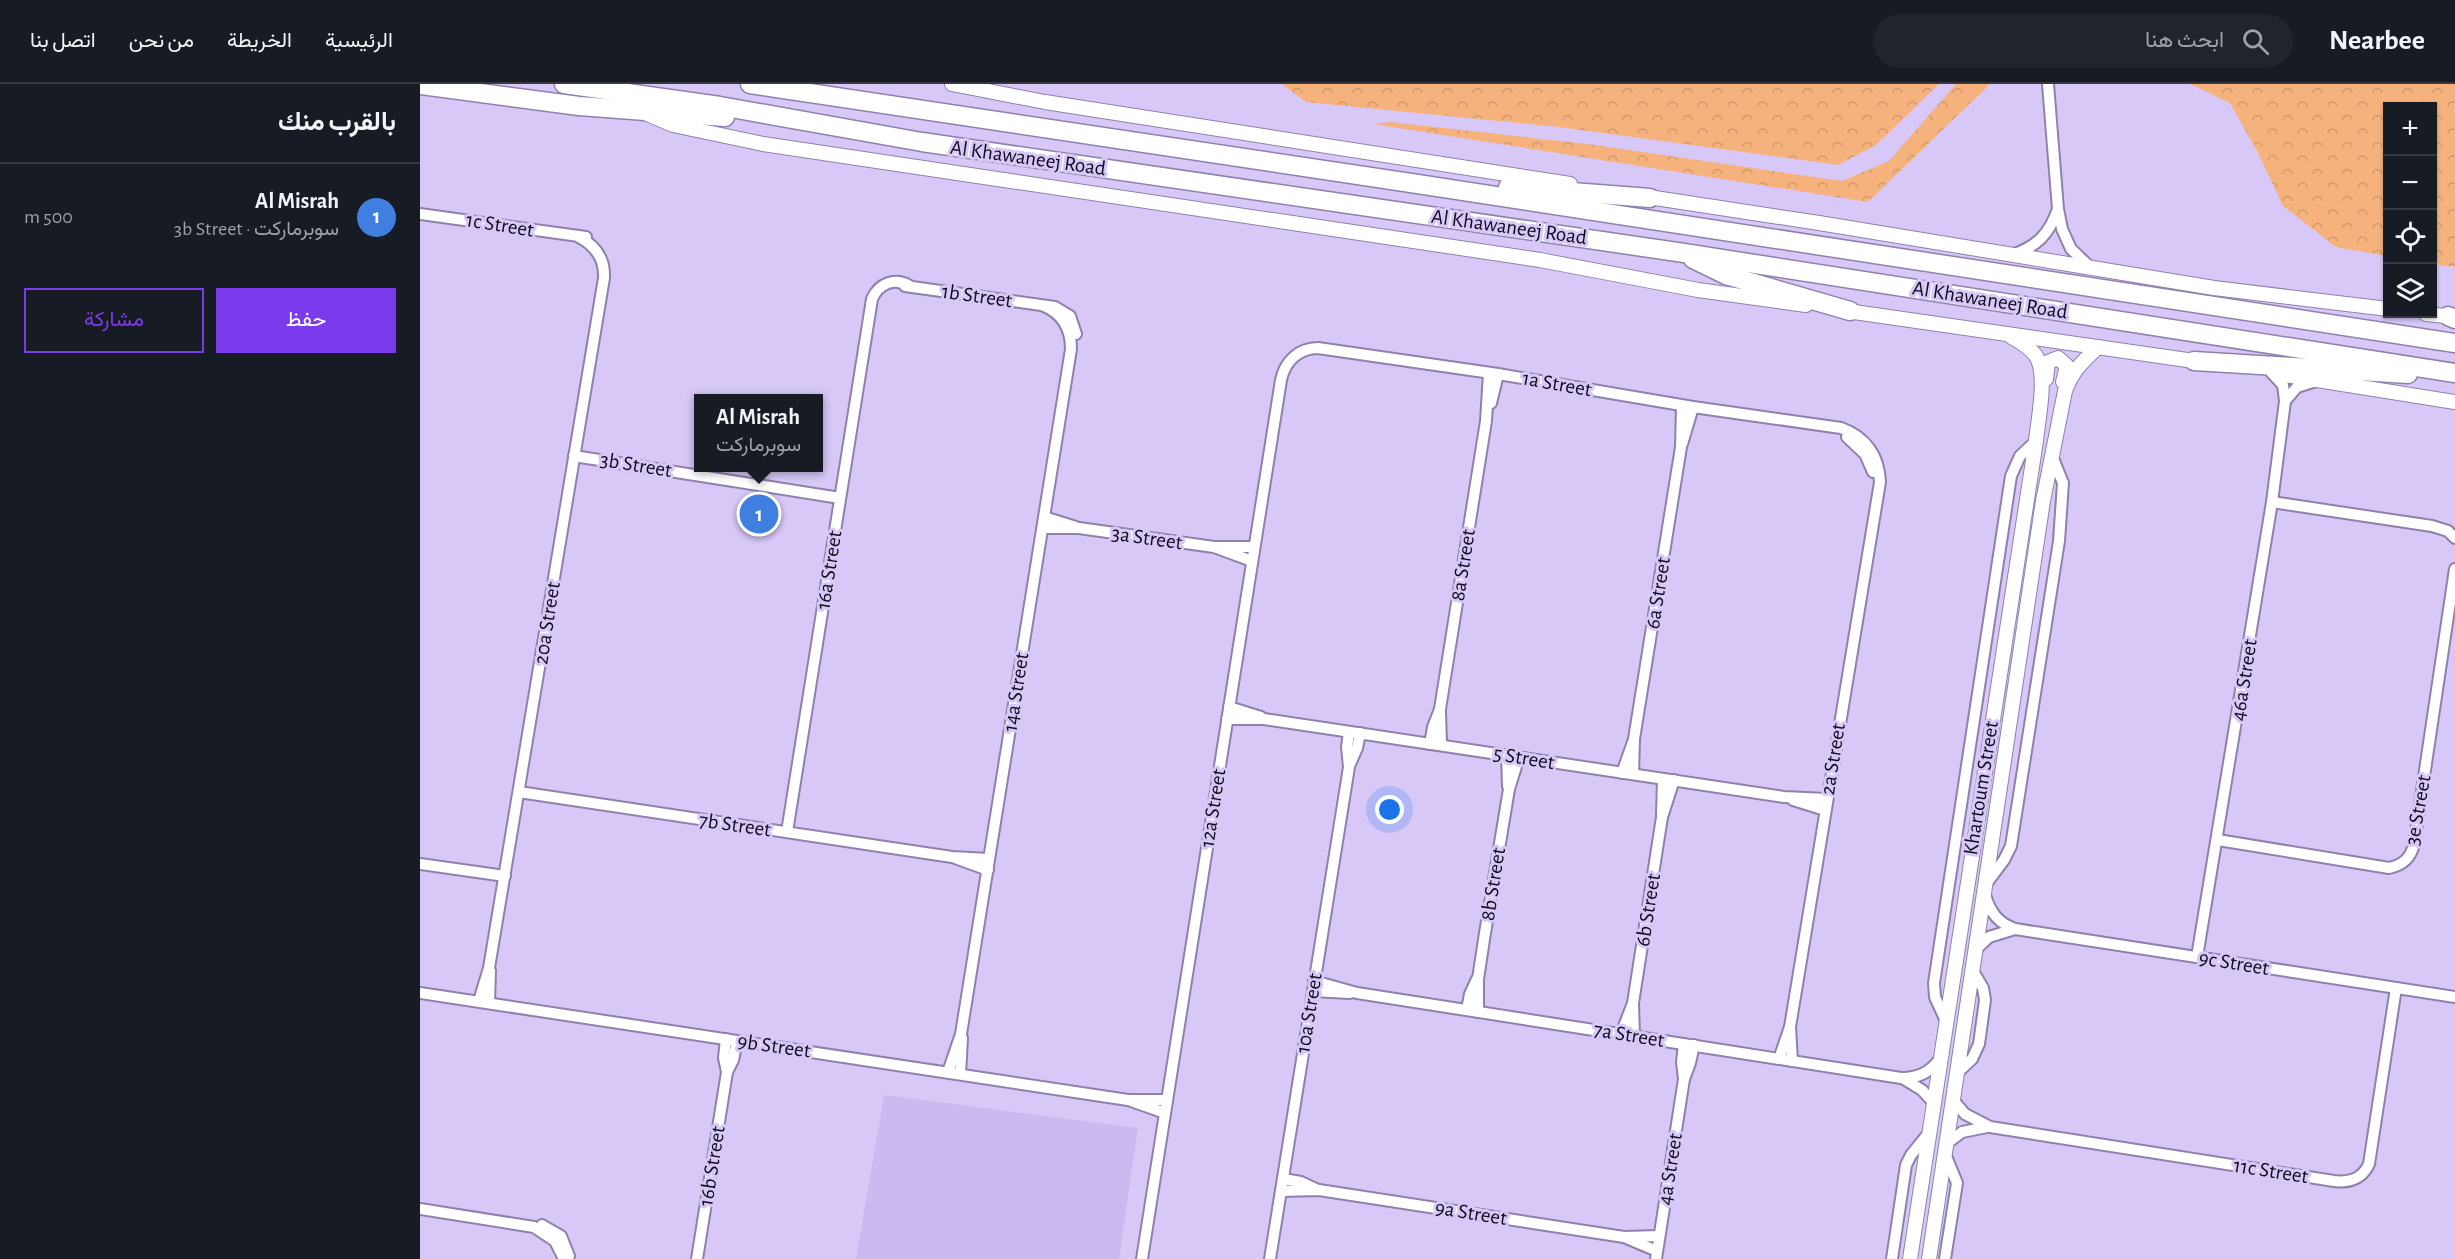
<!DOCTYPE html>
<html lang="ar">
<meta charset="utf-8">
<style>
body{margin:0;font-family:"Alegreya Sans",Vazirmatn,sans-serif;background:#20242c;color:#f1f3f6;direction:rtl}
.controls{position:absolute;right:18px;top:18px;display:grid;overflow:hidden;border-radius:0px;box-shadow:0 2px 4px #0004}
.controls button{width:54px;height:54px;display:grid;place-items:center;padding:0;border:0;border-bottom:2px solid #363941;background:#171b24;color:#f1f3f6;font:30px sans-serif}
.you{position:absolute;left:970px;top:726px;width:21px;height:21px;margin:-15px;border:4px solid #fff;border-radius:50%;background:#1a73e8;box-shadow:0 0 0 9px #1a73e833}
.badge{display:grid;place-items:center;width:39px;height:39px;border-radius:50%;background:#7c3aed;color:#fff;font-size:20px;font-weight:700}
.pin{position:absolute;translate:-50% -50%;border:3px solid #fff;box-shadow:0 2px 6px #0006}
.popup{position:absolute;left:274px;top:310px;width:129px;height:78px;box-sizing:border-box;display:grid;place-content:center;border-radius:0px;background:#171b24;filter:drop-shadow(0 2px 4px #0005);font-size:20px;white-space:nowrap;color:#9ea1a6}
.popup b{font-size:22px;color:#f1f3f6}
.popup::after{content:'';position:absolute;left:50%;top:100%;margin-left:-12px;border:12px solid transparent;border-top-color:#171b24}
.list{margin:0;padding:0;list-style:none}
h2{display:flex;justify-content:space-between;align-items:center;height:78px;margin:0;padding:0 24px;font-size:26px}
h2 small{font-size:20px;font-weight:400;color:#9ea1a6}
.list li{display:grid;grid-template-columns:39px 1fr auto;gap:18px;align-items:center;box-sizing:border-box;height:108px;padding:0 24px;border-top:2px solid #363941}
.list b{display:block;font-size:22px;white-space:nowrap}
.list p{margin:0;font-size:20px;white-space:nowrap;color:#9ea1a6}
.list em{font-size:20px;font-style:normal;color:#9ea1a6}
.actions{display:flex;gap:12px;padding:18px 24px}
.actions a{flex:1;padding:14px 0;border:2px solid #7c3aed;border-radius:0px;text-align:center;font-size:21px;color:#7c3aed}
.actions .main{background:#7c3aed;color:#fff}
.icon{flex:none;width:33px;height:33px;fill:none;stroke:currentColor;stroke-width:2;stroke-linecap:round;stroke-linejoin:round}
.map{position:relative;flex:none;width:2035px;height:1175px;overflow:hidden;direction:ltr}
header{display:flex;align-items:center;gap:36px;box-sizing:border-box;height:84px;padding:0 30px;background:#171b24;border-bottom:2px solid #363941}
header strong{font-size:28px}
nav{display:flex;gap:33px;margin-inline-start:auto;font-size:21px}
.search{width:420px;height:54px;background:#20242c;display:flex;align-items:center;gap:15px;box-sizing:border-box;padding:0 21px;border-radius:33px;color:#9ea1a6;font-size:22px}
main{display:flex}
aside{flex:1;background:#171b24}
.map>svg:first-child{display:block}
.built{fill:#cbbaf0}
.forest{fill:url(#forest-crowns)}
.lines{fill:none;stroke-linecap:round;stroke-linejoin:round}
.street-casing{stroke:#8f81ac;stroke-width:14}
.secondary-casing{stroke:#8f81ac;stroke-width:16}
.highway-casing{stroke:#8f81ac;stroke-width:21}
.street{stroke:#fff;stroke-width:10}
.secondary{stroke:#fff;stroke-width:14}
.highway{stroke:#fff;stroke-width:18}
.labels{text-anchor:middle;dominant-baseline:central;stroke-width:6;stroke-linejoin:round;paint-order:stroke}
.street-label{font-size:21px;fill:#100a1a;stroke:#d7c8f8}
</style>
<header>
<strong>Nearbee</strong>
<div class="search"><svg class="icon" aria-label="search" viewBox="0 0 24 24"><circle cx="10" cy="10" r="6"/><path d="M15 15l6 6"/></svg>ابحث هنا</div>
<nav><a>الرئيسية</a><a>الخريطة</a><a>من نحن</a><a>اتصل بنا</a></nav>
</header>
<main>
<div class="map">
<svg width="2035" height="1175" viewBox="0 0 2035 1175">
<defs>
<pattern id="forest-crowns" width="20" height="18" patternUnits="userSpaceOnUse" patternTransform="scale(1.5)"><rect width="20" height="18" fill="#f6b27c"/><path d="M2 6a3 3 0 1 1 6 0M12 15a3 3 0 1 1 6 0" fill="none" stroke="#d2986b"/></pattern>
</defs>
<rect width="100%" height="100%" fill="#d7c8f8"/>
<path class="built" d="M464 1011 718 1044 699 1175H436Z"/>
<g class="forest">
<path d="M862 0H1519L1456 61 1418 81 1139 43 886 18Z"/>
<path d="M1536 0H1570L1448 118 953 40 970 38 1168 60 1422 97 1469 77Z"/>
<path d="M1770 0H2035V183L2013 180 2012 22H1968L1967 172 1916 163 1863 122 1838 69 1810 19Z"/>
</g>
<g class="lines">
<defs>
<g id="street">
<path d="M1628 0 1638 125 1642 145 1651 165 1670 183"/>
<path d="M0 130 166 153"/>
<path d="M1592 171C1618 162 1629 150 1638 125"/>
<path d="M485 202 635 223 650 232 656 250"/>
<path d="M1865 317 1877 303 1896 297"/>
<path d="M1071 319 1078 290"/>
<path d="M1427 353 1445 370 1453 388"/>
<path d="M1262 360 1273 323"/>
<path d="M154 372 420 414"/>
<path d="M1852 418 2012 442 2028 447 2035 454"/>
<path d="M624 433 656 443"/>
<path d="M623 444H659L794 463 832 477"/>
<path d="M797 463H834"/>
<path d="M809 623 841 633"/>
<path d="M1020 628 1021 661"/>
<path d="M807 635H844L1364 713 1407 715"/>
<path d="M1010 660 1013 643 1020 625 1066 337 1069 289"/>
<path d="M1087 671 1088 702"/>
<path d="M930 680 937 664 940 649"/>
<path d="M1202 689 1213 658"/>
<path d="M1213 690 1214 655 1261 363 1262 322"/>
<path d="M99 708 532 773 569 775"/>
<path d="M1373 716 1405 726"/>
<path d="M1242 730 1243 695"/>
<path d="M367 748 452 215C459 199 475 193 490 202"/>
<path d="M1798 756 1969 784C1983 781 1991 774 1994 760L2035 485"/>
<path d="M535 774 568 786"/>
<path d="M0 780 85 792"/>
<path d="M1566 800 1584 776 1591 762 1639 457 1643 399 1632 372"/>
<path d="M1565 811C1570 828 1578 839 1595 845L2035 913"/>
<path d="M1556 865 1569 853 1595 845"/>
<path d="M1777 873 1852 418 1865 317 1863 301 1851 288"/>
<path d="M894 897 937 909 1481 994C1498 994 1509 989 1519 976"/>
<path d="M893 907 930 909"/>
<path d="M0 909 708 1016H747"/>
<path d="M59 917 69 884 184 194C185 175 176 162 159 153"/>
<path d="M69 919 70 887"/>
<path d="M1213 919 1214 952"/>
<path d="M1047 926 1050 910 1057 895"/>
<path d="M1058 928V895L1065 849 1089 705 1099 673"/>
<path d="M1526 937 1515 913 1514 899 1591 392 1600 372 1616 357"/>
<path d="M1201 950 1213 919 1242 733 1254 696"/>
<path d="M306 955 304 974 307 988"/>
<path d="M1359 975 1370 943"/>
<path d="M528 988 541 950 651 265C651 245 643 230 624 222"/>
<path d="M1537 989 1552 975 1559 960 1565 916 1563 904 1553 887"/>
<path d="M540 990 542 954"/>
<path d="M1264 995 1262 978 1264 960"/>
<path d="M1484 995 1502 1006 1513 1018"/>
<path d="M1533 1016 1545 1030 1570 1043 1914 1097C1930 1099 1942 1095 1949 1080L1976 904"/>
<path d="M711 1017 745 1029"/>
<path d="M1526 1060 1542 1048 1567 1043"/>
<path d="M1525 1070 1537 1099 1525 1175"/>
<path d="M863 1095 881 1098 898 1106"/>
<path d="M861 1107 899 1106 1204 1153 1239 1152"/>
<path d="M0 1125 114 1143 135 1157 144 1175"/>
<path d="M122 1141 141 1152 149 1172"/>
<path d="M1204 1153 1237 1167"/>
<path d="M277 1175 307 988 313 976 317 957"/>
<path d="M722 1175 861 296C865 277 879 264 898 264L1078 290 1273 323 1421 344C1446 353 1459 372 1460 398L1370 943 1372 977"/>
<path d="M850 1175 929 683 927 663 929 648"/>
<path d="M1236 1175 1264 995 1270 979 1274 961"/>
<path d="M1472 1175 1486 1081 1491 1071 1508 1050"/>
</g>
<g id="secondary">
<path d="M532 0 625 18 1150 100"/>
<path d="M225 29 253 41 343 60 1120 176 1278 206 1386 221"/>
<path d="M1222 112 1399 139 1794 204 1968 225"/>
<path d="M1420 226 1781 278"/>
<path d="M2006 230 2035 233"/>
<path d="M1859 290 2035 318"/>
<path d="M1626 295 1628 278 1638 274 1647 282 1643 298"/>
<path d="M1490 1175 1616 357C1618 335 1628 291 1616 272 1610 263 1599 257 1590 252"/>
<path d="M1509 1175 1623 417 1645 307C1652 287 1663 277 1678 263"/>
</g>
<g id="highway">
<path d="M144 0 300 22 502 58 1264 169 2035 289"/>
<path d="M330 0 991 99 2035 259"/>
<path d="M0 1 159 22 305 33"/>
<path d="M1088 103 1230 114"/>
<path d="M1273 175 1306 191 1430 227"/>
<path d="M2028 232 2035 235"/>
<path d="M1774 277 1988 290"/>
</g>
</defs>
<use href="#street" class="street-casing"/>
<use href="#secondary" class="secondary-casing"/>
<use href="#highway" class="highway-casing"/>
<use href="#street" class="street"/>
<use href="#secondary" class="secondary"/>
<use href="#highway" class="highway"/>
</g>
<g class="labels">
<g class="street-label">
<text transform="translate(608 74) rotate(8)">Al Khawaneej Road</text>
<text transform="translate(80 141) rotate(9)">1c Street</text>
<text transform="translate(1089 143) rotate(8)">Al Khawaneej Road</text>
<text transform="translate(557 212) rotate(8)">1b Street</text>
<text transform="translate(1570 216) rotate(9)">Al Khawaneej Road</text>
<text transform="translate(1137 300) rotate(10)">1a Street</text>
<text transform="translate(216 381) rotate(9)">3b Street</text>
<text transform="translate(727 454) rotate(8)">3a Street</text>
<text transform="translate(1043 481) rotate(-81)">8a Street</text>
<text transform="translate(409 486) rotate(-81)">16a Street</text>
<text transform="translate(1238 509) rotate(-81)">6a Street</text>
<text transform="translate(127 539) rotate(-81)">20a Street</text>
<text transform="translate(1824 596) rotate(-81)">46a Street</text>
<text transform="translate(596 608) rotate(-81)">14a Street</text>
<text transform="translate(1104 674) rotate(9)">5 Street</text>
<text transform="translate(1413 675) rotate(-81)">2a Street</text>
<text transform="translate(1561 704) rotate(-81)">Khartoum Street</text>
<text transform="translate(793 724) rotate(-81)">12a Street</text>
<text transform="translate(1998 726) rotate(-80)">3e Street</text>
<text transform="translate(315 741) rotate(8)">7b Street</text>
<text transform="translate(1073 800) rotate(-81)">8b Street</text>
<text transform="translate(1228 826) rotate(-81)">6b Street</text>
<text transform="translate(1814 879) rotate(9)">9c Street</text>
<text transform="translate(889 929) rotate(-81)">10a Street</text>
<text transform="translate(1209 951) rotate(9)">7a Street</text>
<text transform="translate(354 962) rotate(8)">9b Street</text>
<text transform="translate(292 1082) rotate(-81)">16b Street</text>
<text transform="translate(1250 1085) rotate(-81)">4a Street</text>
<text transform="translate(1851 1087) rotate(9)">11c Street</text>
<text transform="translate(1051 1129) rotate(9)">9a Street</text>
</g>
</g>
</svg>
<div class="controls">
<button>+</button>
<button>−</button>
<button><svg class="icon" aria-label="locate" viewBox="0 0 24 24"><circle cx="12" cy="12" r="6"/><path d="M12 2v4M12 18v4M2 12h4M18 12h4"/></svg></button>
<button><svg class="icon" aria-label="layers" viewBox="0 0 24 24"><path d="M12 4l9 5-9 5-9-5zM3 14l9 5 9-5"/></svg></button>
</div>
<div class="you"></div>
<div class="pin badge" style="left:339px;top:430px;background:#3f7fe0">1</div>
<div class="popup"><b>Al Misrah</b>سوبرماركت</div>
</div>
<aside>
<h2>بالقرب منك<small></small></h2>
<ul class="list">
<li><span class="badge" style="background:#3f7fe0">1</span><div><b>Al Misrah</b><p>سوبرماركت · 3b Street</p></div><em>500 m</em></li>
</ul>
<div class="actions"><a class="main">حفظ</a><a>مشاركة</a></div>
</aside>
</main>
